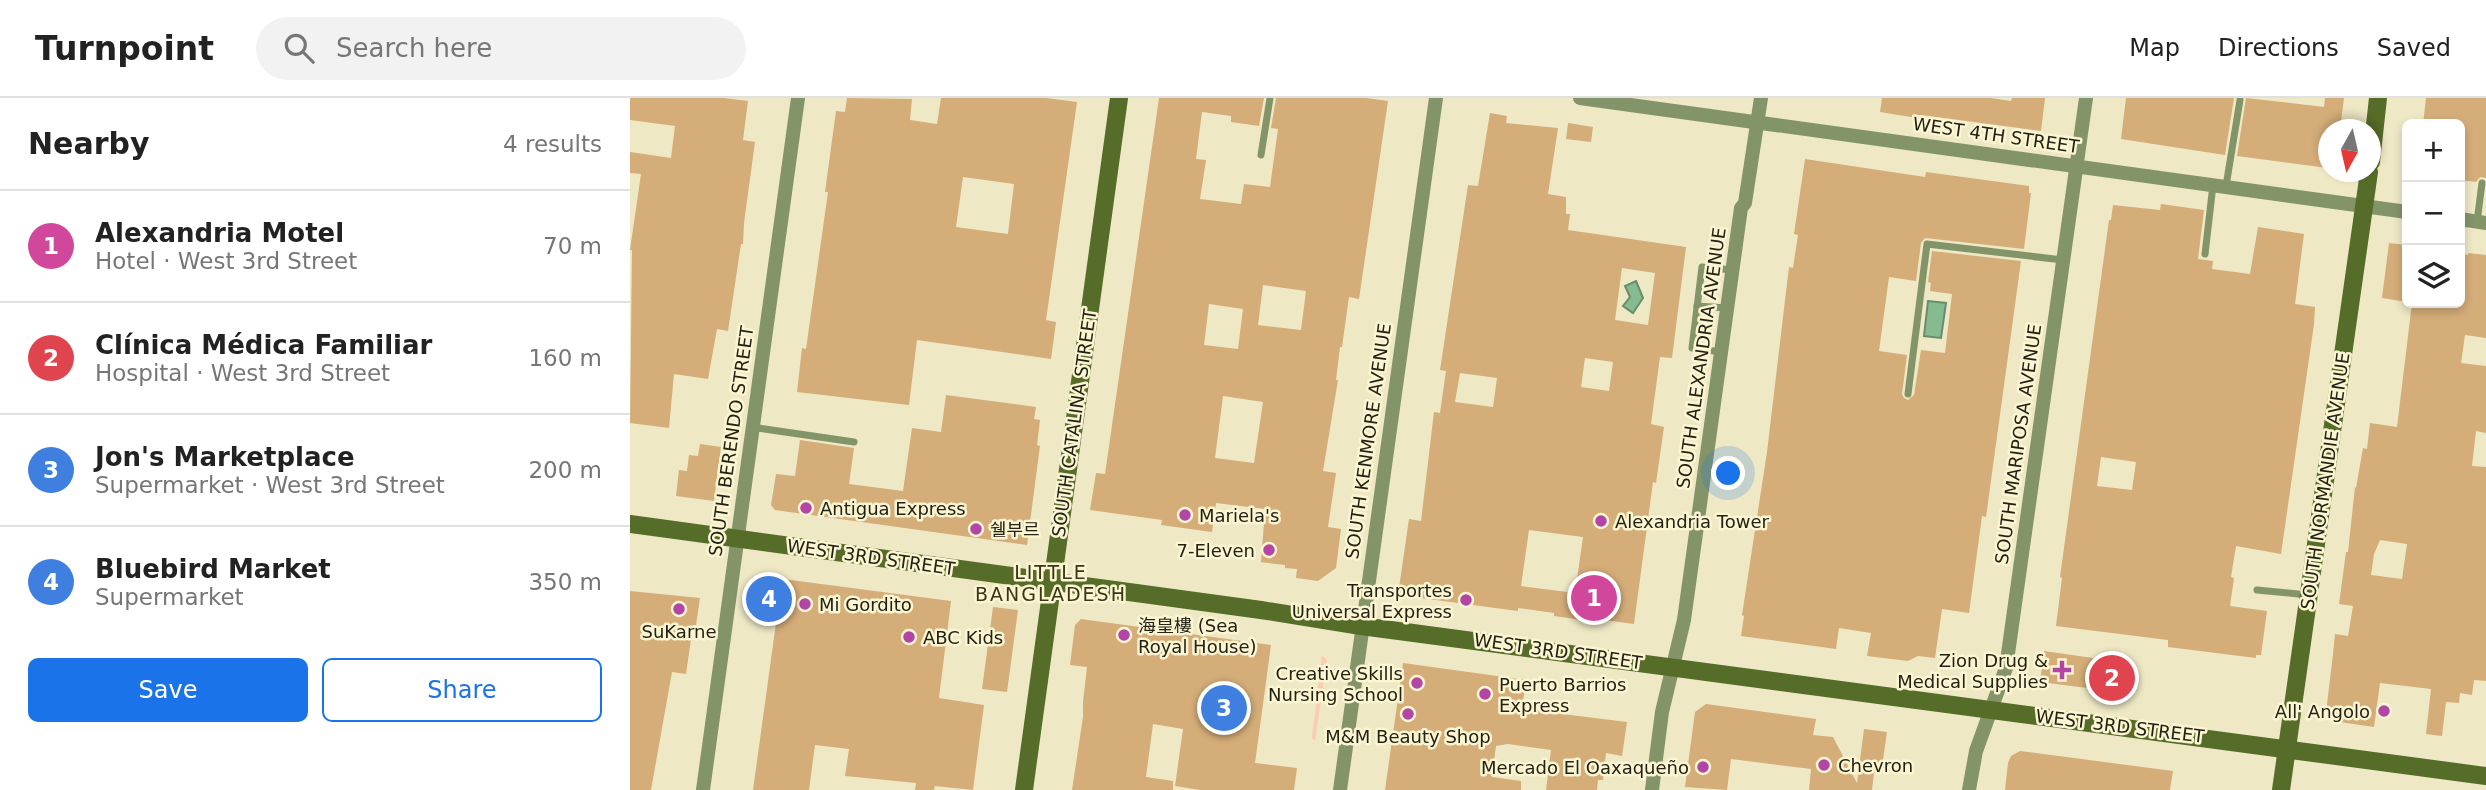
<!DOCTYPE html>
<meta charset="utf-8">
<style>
body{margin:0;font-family:"DejaVu Sans","Noto Sans SC","Noto Sans KR",sans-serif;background:#f2f2f2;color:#222}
.controls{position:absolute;right:21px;top:21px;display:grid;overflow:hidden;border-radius:10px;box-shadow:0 4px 10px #0003}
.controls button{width:63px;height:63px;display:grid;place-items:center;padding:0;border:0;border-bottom:2px solid #e0e0e0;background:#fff;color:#222;font:35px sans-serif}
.compass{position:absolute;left:1688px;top:21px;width:63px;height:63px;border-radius:50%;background:#fff;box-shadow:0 4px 10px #0003;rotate:188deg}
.you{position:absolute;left:1099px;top:376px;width:24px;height:24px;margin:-18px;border:5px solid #fff;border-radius:50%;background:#1a73e8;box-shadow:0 0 0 10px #1a73e833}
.badge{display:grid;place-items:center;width:46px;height:46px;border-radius:50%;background:#1a73e8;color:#fff;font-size:23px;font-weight:700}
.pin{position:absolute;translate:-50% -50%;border:4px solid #fff;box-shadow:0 2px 7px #0006}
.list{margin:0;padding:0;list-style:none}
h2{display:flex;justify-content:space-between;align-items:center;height:91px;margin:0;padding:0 28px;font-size:30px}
h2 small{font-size:23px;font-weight:400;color:#767676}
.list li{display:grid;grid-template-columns:46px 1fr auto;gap:21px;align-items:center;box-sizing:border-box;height:112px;padding:0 28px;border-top:2px solid #e0e0e0}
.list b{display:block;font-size:26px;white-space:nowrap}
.list p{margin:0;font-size:23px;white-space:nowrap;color:#767676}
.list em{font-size:23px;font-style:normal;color:#767676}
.actions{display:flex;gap:14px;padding:21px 28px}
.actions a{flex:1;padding:16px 0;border:2px solid #1a73e8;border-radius:10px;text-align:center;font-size:24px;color:#1a73e8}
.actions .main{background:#1a73e8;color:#fff}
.icon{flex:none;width:38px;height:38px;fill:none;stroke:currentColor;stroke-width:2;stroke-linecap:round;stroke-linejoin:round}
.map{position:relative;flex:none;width:1856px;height:692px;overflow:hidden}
header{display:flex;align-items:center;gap:42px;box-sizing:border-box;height:98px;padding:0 35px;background:#fff;border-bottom:2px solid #e0e0e0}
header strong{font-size:33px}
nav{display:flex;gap:38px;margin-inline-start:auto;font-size:24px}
.search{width:490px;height:63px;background:#f2f2f2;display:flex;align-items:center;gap:18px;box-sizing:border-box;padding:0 24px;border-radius:38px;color:#767676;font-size:26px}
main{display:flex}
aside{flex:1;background:#fff}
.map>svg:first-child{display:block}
.green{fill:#faccb4}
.water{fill:#86bb91;stroke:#698d6c;stroke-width:2}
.building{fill:#d4ad79;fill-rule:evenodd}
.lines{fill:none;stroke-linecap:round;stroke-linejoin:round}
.lane{stroke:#849469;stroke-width:7}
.street{stroke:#849469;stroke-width:14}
.secondary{stroke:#566c29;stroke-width:18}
.poi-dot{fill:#b245a5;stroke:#fbf5d2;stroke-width:2.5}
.labels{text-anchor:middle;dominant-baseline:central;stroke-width:5;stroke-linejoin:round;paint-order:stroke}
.street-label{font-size:18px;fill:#242215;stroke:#fbf5d2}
.poi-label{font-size:18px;fill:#242215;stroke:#fbf5d2;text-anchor:start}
.neighbourhood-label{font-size:19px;letter-spacing:2px;fill:#3b3619;stroke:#fbf5d2}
</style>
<header>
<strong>Turnpoint</strong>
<div class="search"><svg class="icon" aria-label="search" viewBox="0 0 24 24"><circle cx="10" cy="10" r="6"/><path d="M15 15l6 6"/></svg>Search here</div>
<nav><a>Map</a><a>Directions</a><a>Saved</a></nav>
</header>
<main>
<aside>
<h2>Nearby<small>4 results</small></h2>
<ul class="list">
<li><span class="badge" style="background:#d1479c">1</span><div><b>Alexandria Motel</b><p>Hotel · West 3rd Street</p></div><em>70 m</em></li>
<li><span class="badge" style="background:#e0444e">2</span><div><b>Clínica Médica Familiar</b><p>Hospital · West 3rd Street</p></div><em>160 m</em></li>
<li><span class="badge" style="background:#3f7fe0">3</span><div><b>Jon's Marketplace</b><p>Supermarket · West 3rd Street</p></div><em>200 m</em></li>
<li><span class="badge" style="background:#3f7fe0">4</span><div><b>Bluebird Market</b><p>Supermarket</p></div><em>350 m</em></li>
</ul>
<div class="actions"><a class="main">Save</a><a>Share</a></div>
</aside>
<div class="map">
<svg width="1856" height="692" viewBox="0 0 1856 692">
<rect width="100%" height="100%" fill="#eee8c5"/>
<path class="green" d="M692 557 697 562 685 643 682 640Z"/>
<g class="water">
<path d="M1006 183 1013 200 1003 215 993 208 1000 199 995 188Z"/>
<path d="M1298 203 1316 205 1311 240 1294 238Z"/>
</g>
<g class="building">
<path d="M0 0H94L118 3 113 42 125 44 114 125 113 146H111L98 233 87 231 78 281 44 276 39 330 0 325 2 152H0L11 76 0 75V54L41 60 45 28 0 22Z"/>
<path d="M217 0 282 1 280 22 307 26 311 0H416L447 4 416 222 426 224 421 261 287 242 279 307 167 294 172 250 176 251 198 94H195L206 13 215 14ZM333 79 384 86 378 136 326 129Z"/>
<path d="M529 0H634L629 28 601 24V18L572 14 566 61 576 62 570 101 611 106 614 86 640 89 648 31 641 30 646 0H736L758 3 729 201 719 199 712 249H710L706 282H708L693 373 706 375 698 429 711 431 706 470 688 483 666 480 667 471 655 470V467L631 464 635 411 586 405 582 434 531 427 532 422 460 412 466 375 475 376ZM633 187 676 193 671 232 628 227ZM579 206 613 211 608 251 574 247ZM593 298 633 304 624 365 585 360Z"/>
<path d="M1252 0H1361L1381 3 1382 0H1415L1411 33 1291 17H1288L1287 20 1250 14Z"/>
<path d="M1496 0H1604L1595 57 1491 41Z"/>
<path d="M1616 0 1694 9 1695 0H1714L1710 32H1698V70L1607 58Z"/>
<path d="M1796 0H1856V80L1850 79 1846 84 1830 82V26H1793Z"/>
<path d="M860 15 877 18 876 25 928 30 918 96 936 99V116H940L938 132 1056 149 1042 260 1030 259 1021 326 1034 329 1026 385 1023 384 1004 526 967 521 966 524 924 518V515L888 510V513L768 497 779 421 791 423 804 314 810 315 816 273 810 272 838 87 848 88ZM992 170 1025 175 1018 227 985 222ZM955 260 983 264 979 293 951 289ZM830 275 867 280 863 309 825 304ZM899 432 953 439 945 495 891 488Z"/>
<path d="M938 25 963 29 961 44 936 41Z"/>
<path d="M1175 61 1295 79 1296 74 1399 88V95H1401L1394 151 1295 140 1291 145 1286 183 1259 179 1249 253 1277 257 1272 296 1274 300 1278 302 1284 297 1291 252 1315 255 1322 196 1300 193 1301 185 1298 184 1302 153 1391 163 1356 419 1352 418 1339 515 1312 511 1305 560 1288 558 1278 563 1237 558 1241 535 1209 530 1206 551 1111 538 1114 518 1112 517 1137 354 1159 169 1163 170 1168 137 1164 136Z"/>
<path d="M1531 106 1574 112 1568 161 1583 163 1582 171 1620 176 1628 129 1674 136 1665 206 1685 209 1684 226 1651 456 1606 448 1601 479 1604 480 1600 508 1637 513 1631 557H1626V560L1538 549V542L1426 528 1432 480 1430 479 1479 122H1481L1483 107 1530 112ZM1471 359 1506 364 1502 392 1467 388Z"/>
<path d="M1759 145 1777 147V204L1752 200Z"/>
<path d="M1838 155 1856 157V240L1835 237 1831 265 1856 268V335L1846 333 1842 368 1856 369V583L1844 582 1842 597 1830 595 1829 605 1816 604 1812 638 1796 636 1801 591 1750 585 1744 629 1703 623 1698 615 1697 606 1703 556 1705 536 1718 538 1723 508 1709 506 1716 454H1718L1725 389 1726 390 1733 350 1737 351 1740 325 1767 329 1782 205H1830V156L1838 157ZM1750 442 1777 446 1772 481 1741 477 1744 456Z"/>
<path d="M316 297 406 309 404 321 410 322 407 347 410 348 397 447 145 412 141 407 146 376 165 378 170 342 224 350 219 386 273 393 282 330 311 334Z"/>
<path d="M70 346 91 349 84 403 46 398 49 372 57 373 59 357 68 358Z"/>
<path d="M131 478 321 503 309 600 354 607 343 692 305 688 304 692H285L286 685 215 678 219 651 185 647 179 692H123L146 525 125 522Z"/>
<path d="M0 493 70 500 66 527H63L56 576 42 574 21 692H0Z"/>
<path d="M363 509 388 512 377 594 352 591Z"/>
<path d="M451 521 641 547 625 665 667 670 664 692H570L545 688 553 631 523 626 516 679 543 683V692H442L453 619V604L457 569 440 567 445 527Z"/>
<path d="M1414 553 1498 565V567L1501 568 1497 595 1410 584Z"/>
<path d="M773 565 896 582 892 611 997 624 992 658 976 655 973 682H968L967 692H916L921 652 878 646 866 648 862 679 891 683V692H755Z"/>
<path d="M1076 606 1186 621 1183 637 1203 639 1227 685 1234 631 1257 634 1251 676 1244 675 1242 692H1179L1181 671 1101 661 1097 692 1055 689 1065 614Z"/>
<path d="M1390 653 1543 673 1540 692H1375L1378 665 1381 658Z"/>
</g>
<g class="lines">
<g class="lane">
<path d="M631 57 640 0"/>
<path d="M1596 88 1610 2"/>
<path d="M1847 124 1852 85"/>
<path d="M1575 156 1583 87"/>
<path d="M1067 208 1097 210"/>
<path d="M1091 254 1062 250 1072 169 1102 172"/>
<path d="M1278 296 1297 146 1433 162"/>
<path d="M121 329 224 344"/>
<path d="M1627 492 1678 497"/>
</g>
<g class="street">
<path d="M950 0 1777 114"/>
<path d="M1830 121 1856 125"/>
<path d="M73 692 168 0"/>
<path d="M710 692 806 0"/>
<path d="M1022 692 1032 614 1054 522 1111 110 1115 105 1131 0"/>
<path d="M1339 692 1346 653 1376 570 1456 0"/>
</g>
<g class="secondary">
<path d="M1741 64 1748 0"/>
<path d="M0 426 631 512 731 528 1856 678"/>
<path d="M394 692 489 0"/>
<path d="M1651 692 1739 74"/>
</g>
</g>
<g class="poi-dot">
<circle cx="176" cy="410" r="7"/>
<circle cx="555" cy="417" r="7"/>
<circle cx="971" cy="423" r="7"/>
<circle cx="346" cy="431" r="7"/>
<circle cx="639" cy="452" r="7"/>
<circle cx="836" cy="502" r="7"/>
<circle cx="175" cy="506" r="7"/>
<circle cx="49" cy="511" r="7"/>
<circle cx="494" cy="537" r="7"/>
<circle cx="279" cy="539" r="7"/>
<path d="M1428.5 561.5h7v7h7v7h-7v7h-7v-7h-7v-7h7z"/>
<circle cx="787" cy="585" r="7"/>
<circle cx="855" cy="596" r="7"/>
<circle cx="1754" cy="613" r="7"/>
<circle cx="778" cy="616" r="7"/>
<circle cx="1194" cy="667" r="7"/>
<circle cx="1073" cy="669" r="7"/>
</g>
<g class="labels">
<g class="street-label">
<text transform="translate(1366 37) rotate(8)">WEST 4TH STREET</text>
<text transform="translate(1071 260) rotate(-82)">SOUTH ALEXANDRIA AVENUE</text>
<text transform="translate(444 325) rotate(-82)">SOUTH CATALINA STREET</text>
<text transform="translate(101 343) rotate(-82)">SOUTH BERENDO STREET</text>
<text transform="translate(738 343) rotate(-82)">SOUTH KENMORE AVENUE</text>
<text transform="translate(1388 346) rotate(-82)">SOUTH MARIPOSA AVENUE</text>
<text transform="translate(1695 383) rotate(-82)">SOUTH NORMANDIE AVENUE</text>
<text transform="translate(241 459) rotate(8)">WEST 3RD STREET</text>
<text transform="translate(928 553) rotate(8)">WEST 3RD STREET</text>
<text transform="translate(1490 628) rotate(7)">WEST 3RD STREET</text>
</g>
<g class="poi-label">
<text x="190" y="410">Antigua Express</text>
<text x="569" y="417">Mariela's</text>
<text x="985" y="423">Alexandria Tower</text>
<text x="360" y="431">쉘부르</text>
<text x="625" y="452" text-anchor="end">7-Eleven</text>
<text x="822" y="492" text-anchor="end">Transportes<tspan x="822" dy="21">Universal Express</tspan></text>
<text x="189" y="506">Mi Gordito</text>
<text x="508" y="527">海皇樓 (Sea<tspan x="508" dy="21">Royal House)</tspan></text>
<text x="49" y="533" text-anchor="middle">SuKarne</text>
<text x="293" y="539">ABC Kids</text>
<text x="1418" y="562" text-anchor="end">Zion Drug &amp;<tspan x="1418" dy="21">Medical Supplies</tspan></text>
<text x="773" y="575" text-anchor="end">Creative Skills<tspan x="773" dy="21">Nursing School</tspan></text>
<text x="869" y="586">Puerto Barrios<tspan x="869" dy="21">Express</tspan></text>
<text x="1740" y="613" text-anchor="end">All' Angolo</text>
<text x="778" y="638" text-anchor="middle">M&amp;M Beauty Shop</text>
<text x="1208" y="667">Chevron</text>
<text x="1059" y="669" text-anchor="end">Mercado El Oaxaqueño</text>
</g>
<g class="neighbourhood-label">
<text x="421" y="474">LITTLE<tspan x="421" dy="22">BANGLADESH</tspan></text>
</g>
</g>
</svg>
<div class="controls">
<button>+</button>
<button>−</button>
<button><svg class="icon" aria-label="layers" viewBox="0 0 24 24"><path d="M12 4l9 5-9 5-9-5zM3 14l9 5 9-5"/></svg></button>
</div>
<svg class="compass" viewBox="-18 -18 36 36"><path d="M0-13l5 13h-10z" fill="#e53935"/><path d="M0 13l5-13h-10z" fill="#767676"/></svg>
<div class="you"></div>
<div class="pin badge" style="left:964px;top:500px;background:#d1479c">1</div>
<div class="pin badge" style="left:1482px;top:580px;background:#e0444e">2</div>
<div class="pin badge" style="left:594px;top:610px;background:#3f7fe0">3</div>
<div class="pin badge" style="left:139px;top:501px;background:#3f7fe0">4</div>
</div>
</main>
